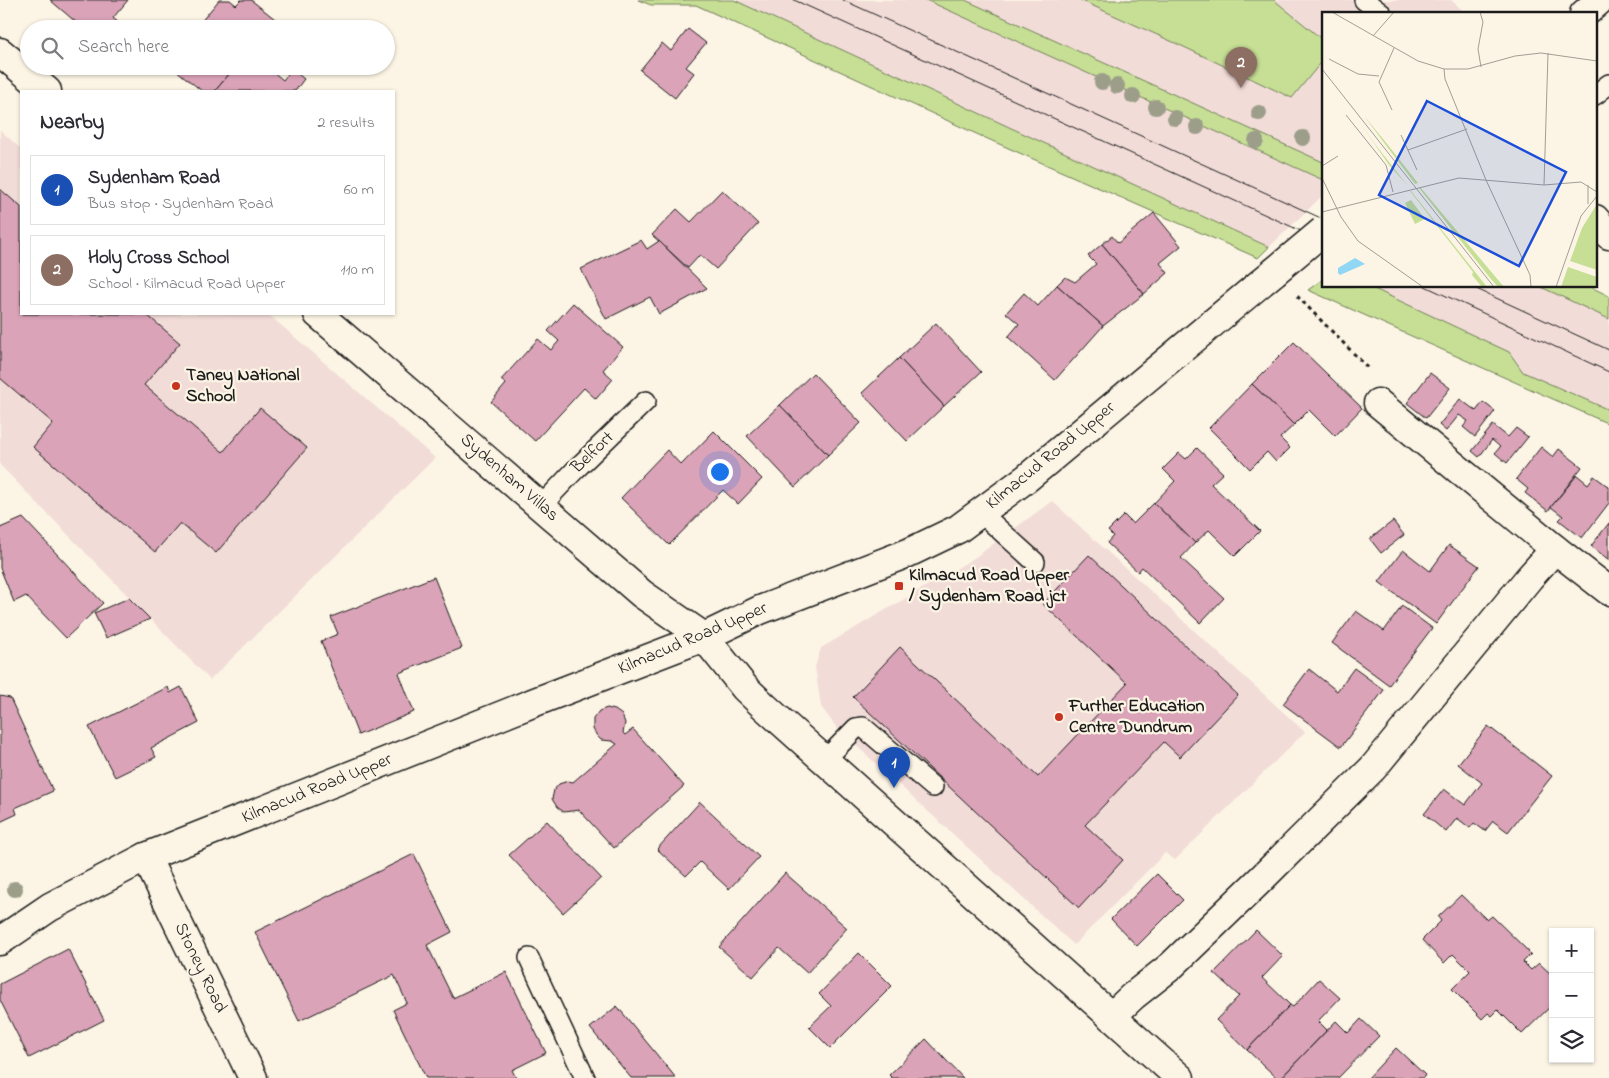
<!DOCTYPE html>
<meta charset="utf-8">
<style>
body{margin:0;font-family:"Indie Flower",sans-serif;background:#f7f7f7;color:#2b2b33}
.controls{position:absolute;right:15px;bottom:15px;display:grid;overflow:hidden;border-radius:0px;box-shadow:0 1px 4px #0004}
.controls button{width:45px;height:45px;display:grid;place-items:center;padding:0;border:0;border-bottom:1px solid #e1e1e2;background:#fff;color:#2b2b33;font:25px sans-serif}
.you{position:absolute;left:719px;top:471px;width:18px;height:18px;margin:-12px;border:4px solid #fff;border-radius:50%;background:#1a73e8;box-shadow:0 0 0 8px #1a73e833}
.badge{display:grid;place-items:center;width:32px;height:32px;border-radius:50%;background:#c8321e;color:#fff;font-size:16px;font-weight:700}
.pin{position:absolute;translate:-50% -41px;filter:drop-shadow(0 1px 2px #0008)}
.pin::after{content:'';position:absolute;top:26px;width:18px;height:15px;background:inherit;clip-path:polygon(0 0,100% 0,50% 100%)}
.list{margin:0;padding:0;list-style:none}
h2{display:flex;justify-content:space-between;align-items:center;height:65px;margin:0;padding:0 20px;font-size:21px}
h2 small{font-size:16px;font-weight:400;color:#7c7c81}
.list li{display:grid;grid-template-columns:32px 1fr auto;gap:15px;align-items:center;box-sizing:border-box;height:70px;margin:0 10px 10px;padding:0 10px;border:1px solid #e1e1e2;border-radius:0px}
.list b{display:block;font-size:19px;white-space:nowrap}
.list p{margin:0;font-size:16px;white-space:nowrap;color:#7c7c81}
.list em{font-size:16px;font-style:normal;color:#7c7c81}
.icon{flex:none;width:28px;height:28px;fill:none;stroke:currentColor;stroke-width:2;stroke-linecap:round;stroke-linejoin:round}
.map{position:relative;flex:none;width:1609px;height:1078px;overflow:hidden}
.search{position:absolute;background:#fff;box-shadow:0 1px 4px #0004;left:20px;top:20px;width:375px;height:55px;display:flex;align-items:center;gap:12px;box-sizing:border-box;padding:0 18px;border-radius:28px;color:#7c7c81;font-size:19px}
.panel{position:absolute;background:#fff;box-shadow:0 1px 4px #0004;left:20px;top:90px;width:375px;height:225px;border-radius:0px}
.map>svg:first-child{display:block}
.built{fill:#f2dcd8}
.green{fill:#c6df95;stroke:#717e58}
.building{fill:#daa3b8;stroke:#1c1c1c}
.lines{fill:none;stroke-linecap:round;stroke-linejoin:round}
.service-casing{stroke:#1c1c1c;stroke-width:22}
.minor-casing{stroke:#1c1c1c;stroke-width:31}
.tertiary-casing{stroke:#1c1c1c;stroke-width:31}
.path{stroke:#1c1c1c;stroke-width:3;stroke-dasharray:4 4;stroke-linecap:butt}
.service{stroke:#fcf5e5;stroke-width:19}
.minor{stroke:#fcf5e5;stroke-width:28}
.tertiary{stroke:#fcf5e5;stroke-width:28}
.tram{stroke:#1c1c1c;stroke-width:1}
.tertiary-bridge-casing{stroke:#1c1c1c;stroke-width:31;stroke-linecap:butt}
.tertiary-bridge{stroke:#fcf5e5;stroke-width:28}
.tree{fill:#9d9e8a}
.poi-dot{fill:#c8321e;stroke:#fcf5e5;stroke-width:2}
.labels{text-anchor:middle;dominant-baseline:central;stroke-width:4.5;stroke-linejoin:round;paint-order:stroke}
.poi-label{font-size:18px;font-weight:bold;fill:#1c1c1c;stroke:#fcf5e5;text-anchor:start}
.street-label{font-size:18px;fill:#1c1c1c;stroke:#fcf5e5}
.inset-road{fill:none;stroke:#a29e95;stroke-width:1}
.view{fill:#1d4ed8;fill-opacity:0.15;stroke:#1d4ed8;stroke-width:2.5}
.inset-edge{fill:none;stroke:#1c1c1c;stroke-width:2.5}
</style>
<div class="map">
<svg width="1609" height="1078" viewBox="0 0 1609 1078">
<rect width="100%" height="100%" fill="#fcf5e5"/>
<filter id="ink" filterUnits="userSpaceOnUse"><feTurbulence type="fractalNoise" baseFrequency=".02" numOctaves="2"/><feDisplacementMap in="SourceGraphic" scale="10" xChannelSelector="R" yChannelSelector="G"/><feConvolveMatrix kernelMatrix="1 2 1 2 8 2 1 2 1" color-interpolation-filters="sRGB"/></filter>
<g filter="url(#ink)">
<g class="built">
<path d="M638 0H1451L1467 14H1323V195L1258 258 981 136 696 6 651 5Z"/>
<path d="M0 130 21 149V314H268L435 458 210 680 0 465Z"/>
<path d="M1323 279V286H1589L1609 296V423L1308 290Z"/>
<path d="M1052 501 1305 732 1175 860 1165 853 1074 945 837 728 821 707 815 667 821 648 974 558Z"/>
</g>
<g class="green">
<path d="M638 0H734L1269 247 1258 258 981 136 696 5H651Z"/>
<path d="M926 0H965L1323 162V180Z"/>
<path d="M1080 0H1274L1323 40V60L1292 98 1184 47Z"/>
<path d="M1323 279V286H1368L1509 352 1523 372 1609 410V424L1308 290Z"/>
<path d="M1539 286H1589L1609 296V319Z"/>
</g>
<g class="building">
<path d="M50 0H128L113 18 125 28 84 29Z"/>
<path d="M219 0H230L236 5 241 0H251L275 19 267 29H195Z"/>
<path d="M688 29 706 43 686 67 694 73 675 98 640 70 662 43 671 51Z"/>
<path d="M171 66H236L215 91H202Z"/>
<path d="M236 66H266L283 80 292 69 304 79 295 91H215Z"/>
<path d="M0 189 21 207V314H146L180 343 144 385 223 452 260 408 307 448 216 553 180 523 155 552 33 447 53 423 0 378Z"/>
<path d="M722 190 758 224 716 269 700 255 688 268 652 235 677 209 691 222Z"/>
<path d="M1154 213 1181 246 1160 263 1168 273 1144 294 1102 244 1112 236 1118 243Z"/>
<path d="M641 240 647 249 659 241 707 288 659 314 650 297 606 319 581 269Z"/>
<path d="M1102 244 1144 294 1103 326 1057 285 1065 277 1075 282 1096 264 1088 256Z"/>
<path d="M1057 285 1103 326 1055 380 1008 337 1019 324 1006 313 1024 293 1038 306Z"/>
<path d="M573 303 623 347 603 370 613 379 596 399 584 388 535 441 491 402 506 384 501 380 538 339 551 350 559 341 548 331Z"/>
<path d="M936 323 981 372 944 406 899 358Z"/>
<path d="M1294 342 1362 408 1335 436 1309 410 1294 425 1252 384Z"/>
<path d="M899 358 944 406 907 441 862 393Z"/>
<path d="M813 373 861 423 828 455 780 405Z"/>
<path d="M1430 373 1450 388 1426 418 1407 403Z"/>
<path d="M1252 384 1294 425 1280 438 1290 448 1276 462 1267 452 1250 469 1209 428Z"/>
<path d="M1460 399 1476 411 1483 402 1495 411 1475 437 1463 427 1468 421 1459 415 1446 431 1439 425Z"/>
<path d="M780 405 828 455 795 487 747 436Z"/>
<path d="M1493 425 1508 437 1516 428 1528 437 1507 463 1495 453 1500 447 1492 440 1479 457 1472 451Z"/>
<path d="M714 431 762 479 738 504 723 490 669 545 621 498 667 450 681 465Z"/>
<path d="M1541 447 1553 457 1559 449 1582 467 1548 511 1525 493 1528 489 1516 479Z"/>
<path d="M1197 448 1223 473 1211 484 1260 531 1235 556 1209 530 1195 543 1154 503 1175 481 1163 469 1179 453 1186 459Z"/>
<path d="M1577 475 1588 484 1594 476 1609 487V503L1582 538 1559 520 1563 516 1551 507Z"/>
<path d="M1154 503 1195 543 1181 558 1224 598 1200 623 1142 567 1138 572 1107 543 1113 536 1108 531 1124 515 1133 524Z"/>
<path d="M23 518 103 603 66 638 26 596 14 602 0 568V528Z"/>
<path d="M1393 521 1404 535 1381 553 1370 539Z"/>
<path d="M1609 523V560L1591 546Z"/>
<path d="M1449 545 1479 566 1436 624 1379 582 1403 550 1430 571Z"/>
<path d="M1089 555 1238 695 1180 757 1164 742 1085 825 1123 860 1079 908 853 697 900 647 1038 777 1127 683 1043 604Z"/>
<path d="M434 577 462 648 399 673 414 712 358 735 321 641 338 634 331 617Z"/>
<path d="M129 598 150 619 106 638 94 613Z"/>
<path d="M1402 606 1432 628 1389 685 1332 643 1356 611 1384 631Z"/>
<path d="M1354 668 1384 690 1341 747 1283 704 1309 669 1337 691Z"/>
<path d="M168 687 170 693 181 687 199 723 151 748 156 757 115 777 89 727Z"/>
<path d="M0 696 10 698 53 791 15 808 17 814 0 822Z"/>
<path d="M607 708 615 710 622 715 625 723 623 733 625 735 633 729 684 786 614 848 579 810 564 812 557 807 552 799 554 790 559 784 568 781 573 782 617 744 612 741 601 740 597 736 593 729V719L599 711Z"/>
<path d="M1488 726 1552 776 1508 832 1493 821 1485 831 1474 823 1470 828 1457 818 1446 832 1424 814 1444 789 1465 805 1482 783 1458 764Z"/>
<path d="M700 802 759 857 729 889 700 862 686 876 657 849Z"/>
<path d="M547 821 601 878 563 913 509 855Z"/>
<path d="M414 854 452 932 427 945 453 998 506 972 546 1053 512 1070 516 1078H426L393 1010 407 1003 394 975 299 1021 255 932Z"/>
<path d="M785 873 847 928 807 973 779 948 753 977 719 947Z"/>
<path d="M1157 874 1183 900 1137 946 1111 919Z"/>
<path d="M1461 895 1487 920 1492 916 1531 954 1523 962 1531 970 1539 963 1553 976V1004L1522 1034 1498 1010 1492 1016 1488 1013 1482 1019 1452 989 1470 971 1453 954 1444 963 1422 940 1441 921 1438 917Z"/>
<path d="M1256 930 1283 956 1262 978 1290 1005 1247 1050 1216 1020 1239 996 1214 973Z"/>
<path d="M68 949 104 1020 29 1058 0 1000V984Z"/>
<path d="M859 953 892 986 830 1048 809 1027 831 1006 819 994Z"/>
<path d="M1319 979 1340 998 1318 1021 1327 1030 1281 1078H1277L1247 1050 1290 1005 1293 1007Z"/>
<path d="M617 1006 676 1078H631L590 1028Z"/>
<path d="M1361 1019 1379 1036 1338 1078H1281L1336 1021 1348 1033Z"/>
<path d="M926 1039 963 1078H892L889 1075Z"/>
<path d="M1396 1048 1425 1075 1423 1078H1368Z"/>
</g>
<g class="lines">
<defs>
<g id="service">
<path d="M1364 0 1382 14"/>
<path d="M1595 95 1609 84"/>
<path d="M541 506 575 470 646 401"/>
<path d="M980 512 1035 562"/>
<path d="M824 761 856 728 863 727 933 787"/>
<path d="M529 958 585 1078"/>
</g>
<g id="minor">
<path d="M0 52 47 91"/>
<path d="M1595 219 1609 235"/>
<path d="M318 314 642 594 704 637 745 688 765 707 1180 1078"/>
<path d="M1378 403 1555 549 1609 591"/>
<path d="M146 857 253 1078"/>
<path d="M1111 1017 1133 996 1171 966 1257 883 1373 768 1529 578 1555 549"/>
</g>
<g id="tertiary">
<path d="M1584 14 1600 0"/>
<path d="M0 941 50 907 146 857 535 702 704 637 760 610 908 553 958 529 1027 478 1274 272"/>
</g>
</defs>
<use href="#service" class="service-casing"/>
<use href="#minor" class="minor-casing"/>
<use href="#tertiary" class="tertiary-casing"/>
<path class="path" d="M1297 296 1370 370"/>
<use href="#service" class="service"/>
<use href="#minor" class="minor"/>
<use href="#tertiary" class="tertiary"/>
<g class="tram">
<path d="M794 0 1323 241"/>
<path d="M843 0 1323 219"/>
<path d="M1425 286 1609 372"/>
<path d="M1470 286 1609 350"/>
</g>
<defs>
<path id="tertiary-bridge" d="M1274 272 1323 231"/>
</defs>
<use href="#tertiary-bridge" class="tertiary-bridge-casing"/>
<use href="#tertiary-bridge" class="tertiary-bridge"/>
</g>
<g class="tree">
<circle cx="1102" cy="82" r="8"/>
<circle cx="1117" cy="86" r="8"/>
<circle cx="1133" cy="96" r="8"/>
<circle cx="1156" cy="107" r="8"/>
<circle cx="1259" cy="113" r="8"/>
<circle cx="1175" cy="118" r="8"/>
<circle cx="1197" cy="127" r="8"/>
<circle cx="1303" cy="138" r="8"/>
<circle cx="1256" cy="141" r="8"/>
<circle cx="15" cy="889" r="8"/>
</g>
</g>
<g class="poi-dot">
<circle cx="176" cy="386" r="5"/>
<rect x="894" y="581" width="10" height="10" rx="2.5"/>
<circle cx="1059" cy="717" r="5"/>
</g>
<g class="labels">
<g class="poi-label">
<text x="186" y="376">Taney National<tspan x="186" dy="21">School</tspan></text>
<text x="909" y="576">Kilmacud Road Upper<tspan x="909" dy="21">/ Sydenham Road jct</tspan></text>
<text x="1069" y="707">Further Education<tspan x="1069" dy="21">Centre Dundrum</tspan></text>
</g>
<g class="street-label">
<text transform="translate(593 453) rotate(-44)">Belfort</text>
<text transform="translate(1051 456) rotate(-39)">Kilmacud Road Upper</text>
<text transform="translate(509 478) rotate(41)">Sydenham Villas</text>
<text transform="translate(693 639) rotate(-23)">Kilmacud Road Upper</text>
<text transform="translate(317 789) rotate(-22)">Kilmacud Road Upper</text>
<text transform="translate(200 968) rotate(64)">Stoney Road</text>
</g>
</g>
<g transform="translate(1322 12)">
<rect width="275" height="275" fill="#fcf5e5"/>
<path d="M42 104 62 128 96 171 93 172ZM36 108 53 132 85 173 67 153ZM97 176H99L182 275H176L168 266ZM88 179H89L165 275H160L150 263 151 260ZM89 188 103 207 93 212 83 191ZM275 192V258L248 249 260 216ZM246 255 275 265V275H239Z" fill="#c6df95"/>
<path d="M33 246 43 252 18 263 16 261V256Z" fill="#91d6f3"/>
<path class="inset-road" d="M10 0 96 49 122 57H146L193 44 219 41 275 49M158 0 161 10 156 37 159 55M51 24 72 0M7 47 36 62 57 64M0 57 172 275M122 57 123 67 164 168 208 263 209 275M70 98 57 70 72 36M24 103 64 153 71 180M79 123 95 158M86 138 145 117M0 154 16 144M0 166 19 205 36 229 101 275M222 173 226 41M266 192V173M0 200 137 166 222 173 259 170 275 180M234 275 259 204 275 184"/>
<path class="view" d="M105 89 244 160 197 254 57 183Z"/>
<rect width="275" height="275" class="inset-edge"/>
</g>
</svg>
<div class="controls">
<button>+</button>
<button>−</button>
<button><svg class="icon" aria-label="layers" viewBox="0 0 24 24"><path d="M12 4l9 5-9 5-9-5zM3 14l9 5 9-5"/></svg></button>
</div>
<div class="you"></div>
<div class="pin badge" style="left:894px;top:788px;background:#1a4fb4">1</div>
<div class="pin badge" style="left:1241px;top:88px;background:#8d6e63">2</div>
<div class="search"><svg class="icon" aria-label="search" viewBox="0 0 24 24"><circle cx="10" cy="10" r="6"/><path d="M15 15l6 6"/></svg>Search here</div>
<section class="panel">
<h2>Nearby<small>2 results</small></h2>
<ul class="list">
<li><span class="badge" style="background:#1a4fb4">1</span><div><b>Sydenham Road</b><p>Bus stop · Sydenham Road</p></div><em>60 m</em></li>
<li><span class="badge" style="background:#8d6e63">2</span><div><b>Holy Cross School</b><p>School · Kilmacud Road Upper</p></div><em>110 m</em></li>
</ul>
</section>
</div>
